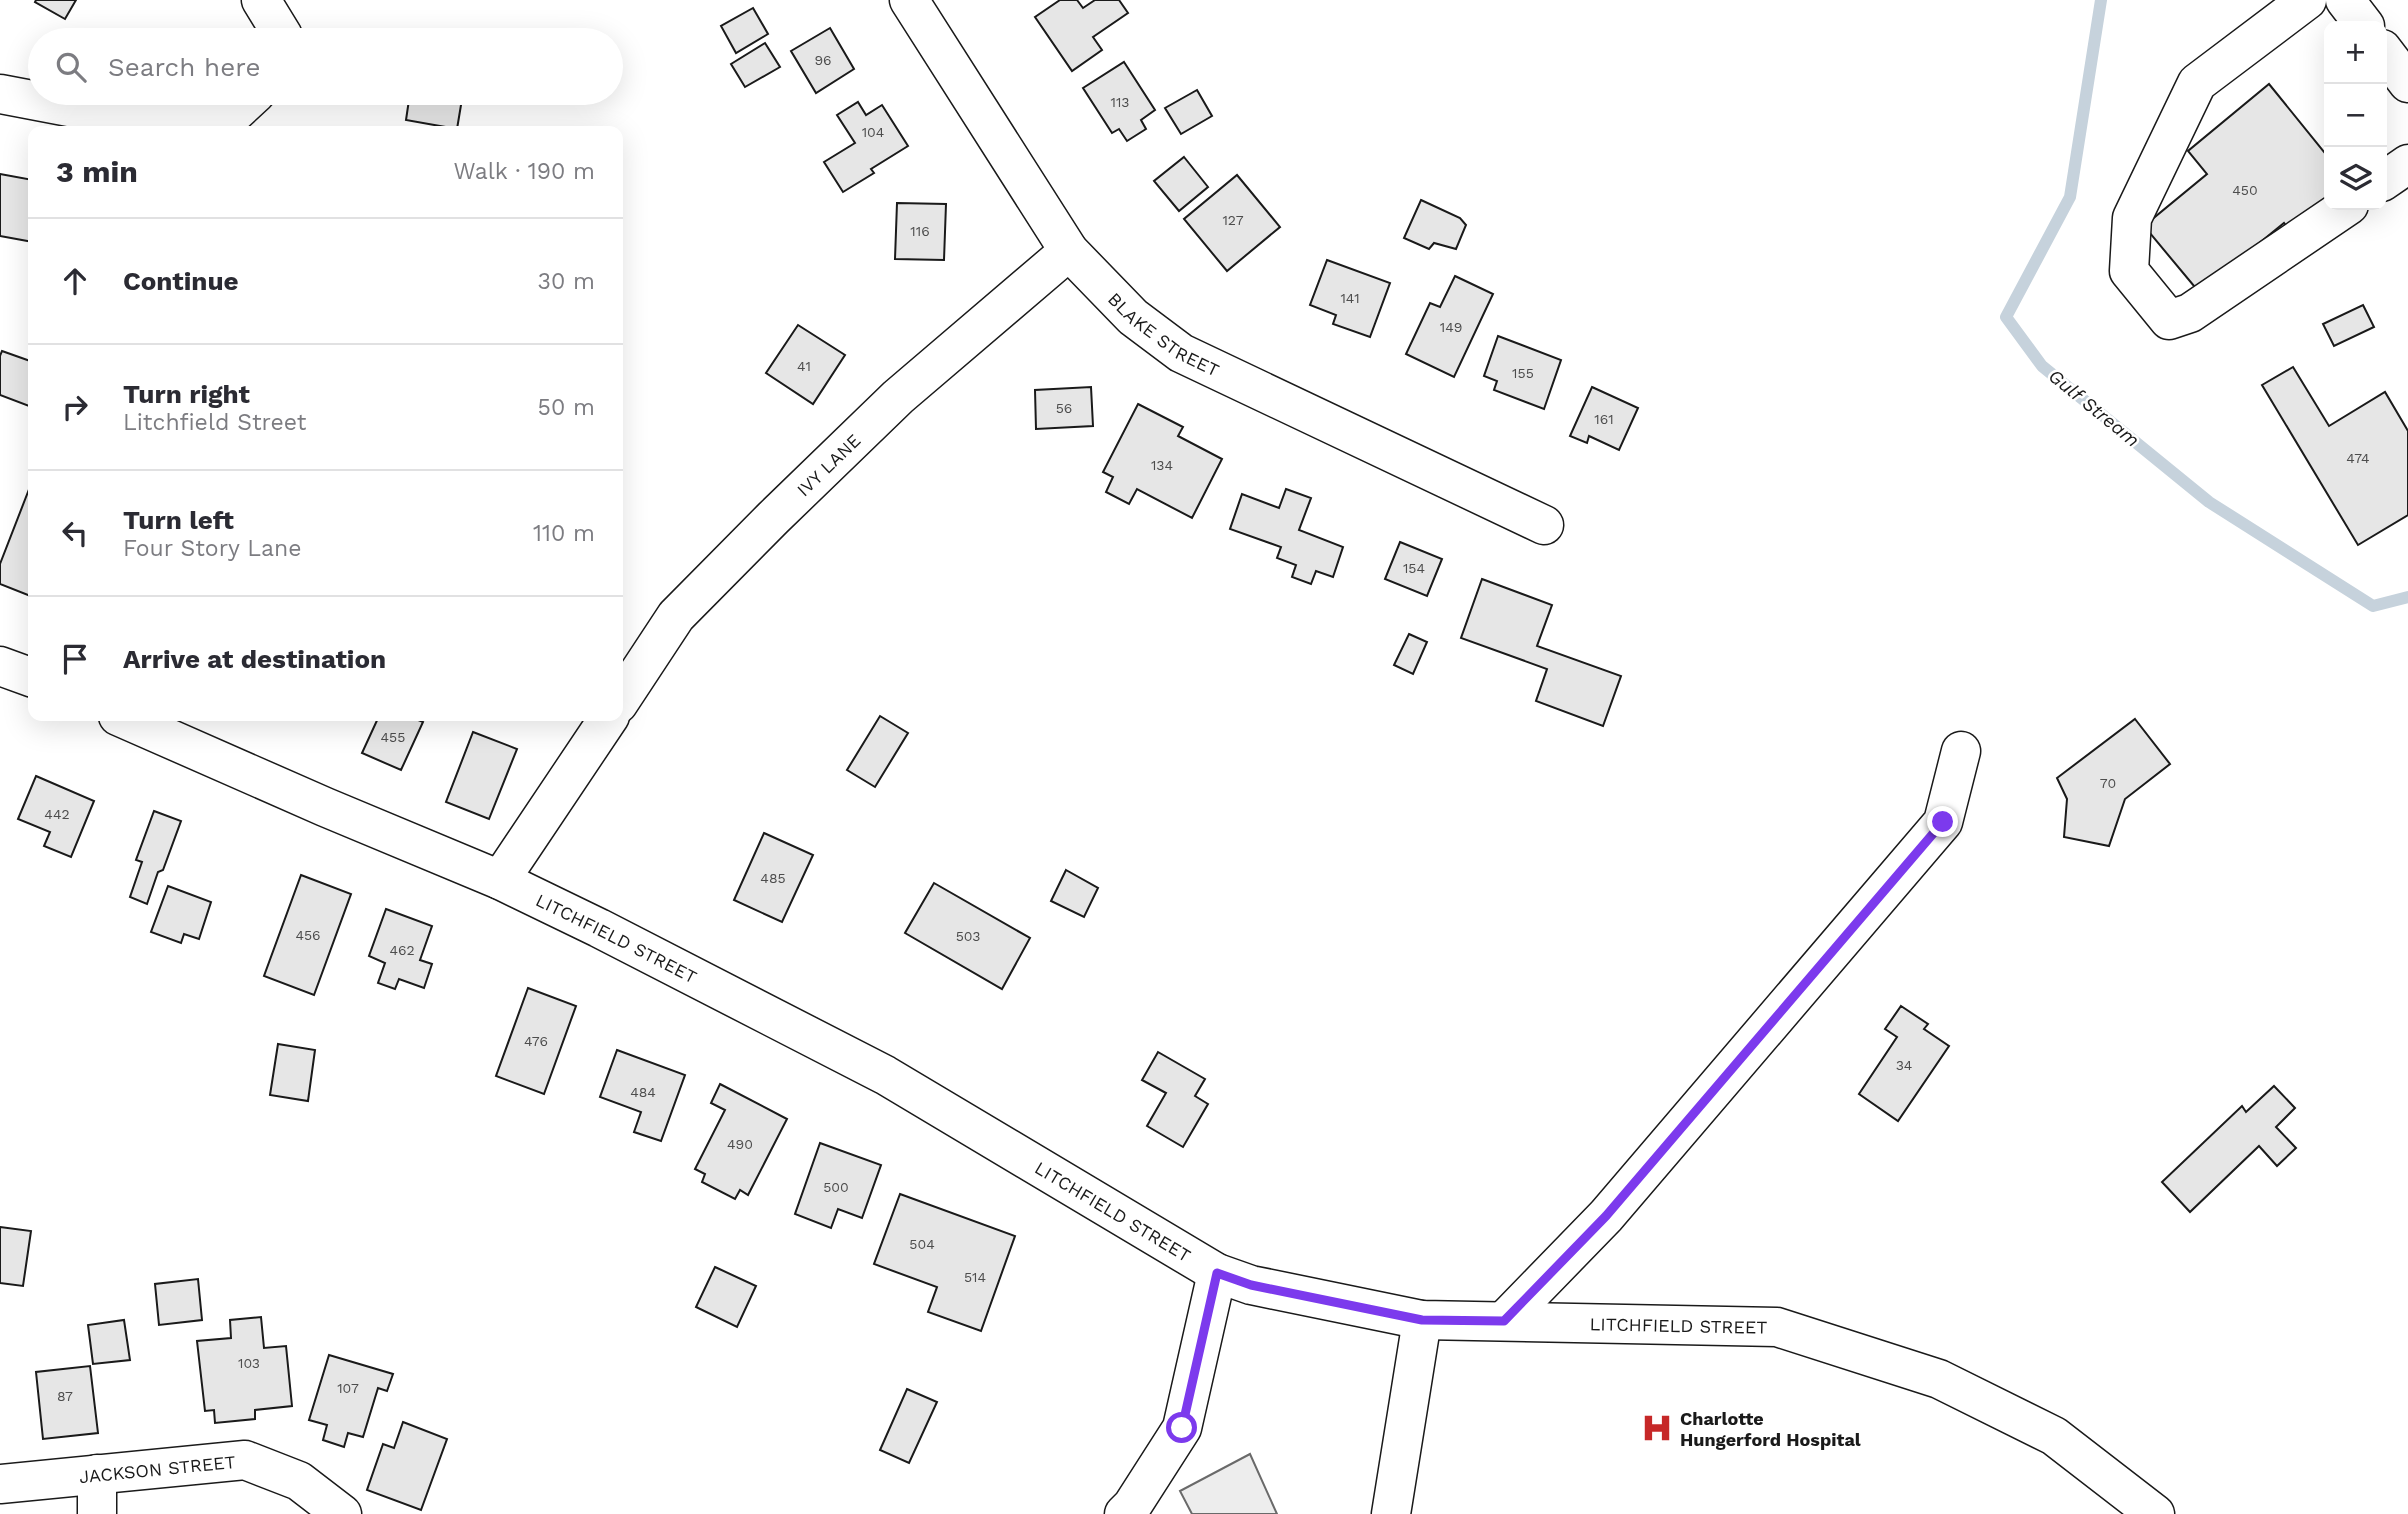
<!DOCTYPE html>
<meta charset="utf-8">
<style>
body{margin:0;font-family:"Work Sans",sans-serif;background:#f7f7f7;color:#2b2b33}
.controls{position:absolute;right:21px;top:21px;display:grid;overflow:hidden;border-radius:14px;box-shadow:0 7px 28px #0002}
.controls button{width:63px;height:63px;display:grid;place-items:center;padding:0;border:0;border-bottom:2px solid #e1e1e2;background:#fff;color:#2b2b33;font:35px sans-serif}
.stop{position:absolute;width:21px;height:21px;margin:-16px;border:5px solid #7c3aed;border-radius:50%;background:#fff}
.stop.end{background:#7c3aed;border-color:#fff;box-shadow:0 2px 7px #0008}
.list{margin:0;padding:0;list-style:none}
h2{display:flex;justify-content:space-between;align-items:center;height:91px;margin:0;padding:0 28px;font-size:30px}
h2 small{font-size:23px;font-weight:400;color:#7c7c81}
.list li{display:grid;grid-template-columns:46px 1fr auto;gap:21px;align-items:center;box-sizing:border-box;height:126px;padding:0 28px;border-top:2px solid #e1e1e2}
.list b{display:block;font-size:26px;white-space:nowrap}
.list p{margin:0;font-size:23px;white-space:nowrap;color:#7c7c81}
.list em{font-size:23px;font-style:normal;color:#7c7c81}
.icon{flex:none;width:38px;height:38px;fill:none;stroke:currentColor;stroke-width:2;stroke-linecap:round;stroke-linejoin:round}
.map{position:relative;flex:none;width:2408px;height:1514px;overflow:hidden}
.search{position:absolute;background:#fff;box-shadow:0 7px 28px #0002;left:28px;top:28px;width:595px;height:77px;display:flex;align-items:center;gap:18px;box-sizing:border-box;padding:0 24px;border-radius:38px;color:#7c7c81;font-size:26px}
.panel{position:absolute;background:#fff;box-shadow:0 7px 28px #0002;left:28px;top:126px;width:595px;height:595px;border-radius:14px}
.map>svg:first-child{display:block}
.parking{fill:#ededed;stroke:#6a6a6a;stroke-width:2}
.lines{fill:none;stroke-linecap:round;stroke-linejoin:round}
.stream{stroke:#c6d2dc;stroke-width:12}
.building{fill:#e6e6e6;stroke:#1a1a1a;stroke-width:2}
.minor-casing{stroke:#1a1a1a;stroke-width:41}
.highway-casing{stroke:#1a1a1a;stroke-width:41}
.minor{stroke:#fff;stroke-width:38}
.highway{stroke:#fff;stroke-width:38}
.route{stroke:#7c3aed;stroke-width:9}
.labels{text-anchor:middle;dominant-baseline:central;stroke-width:5;stroke-linejoin:round;paint-order:stroke}
.number-label{font-size:14px;fill:#4d4d4d}
.street-label{font-size:18px;fill:#1a1a1a;stroke:#fff}
.poi-label{font-size:18px;font-weight:bold;fill:#1a1a1a;stroke:#fff;text-anchor:start}
.water-label{font-size:19px;font-style:italic;fill:#1a1a1a;stroke:#fff}
</style>
<div class="map">
<svg width="2408" height="1514" viewBox="0 0 2408 1514">
<rect width="100%" height="100%" fill="#fff"/>
<path class="parking" d="M1250 1454 1277 1514H1192L1180 1491Z"/>
<g class="lines">
<path class="stream" d="M2101 0 2070 197 2006 317 2042 366 2209 502 2373 606 2408 597"/>
</g>
<g class="building">
<path d="M36 0H76L65 19 35 2Z"/>
<path d="M1060 0H1077L1083 8 1095 0H1119L1128 13 1093 37 1102 50 1072 71 1035 17Z"/>
<path d="M753 8 768 34 736 53 721 26Z"/>
<path d="M830 28 854 69 816 93 791 51Z"/>
<path d="M421 30 471 38V40H419Z"/>
<path d="M765 43 780 67 745 87 731 64Z"/>
<path d="M1124 62 1155 110 1141 120 1146 129 1127 141 1119 129 1112 133 1083 88Z"/>
<path d="M2269 84 2329 158V199L2290 231 2284 223 2199 292 2144 226 2207 174 2188 151Z"/>
<path d="M1197 90 1212 116 1181 134 1165 108Z"/>
<path d="M410 93H463L457 129 406 120Z"/>
<path d="M858 102 866 115 882 105 908 146 871 169 874 173 843 192 824 162 855 143 837 115Z"/>
<path d="M1184 157 1208 187 1179 211 1154 181Z"/>
<path d="M0 174 33 180V242L0 236Z"/>
<path d="M1237 175 1280 227 1227 271 1184 219Z"/>
<path d="M1421 200 1460 218 1466 225 1456 249 1434 243 1429 249 1404 238Z"/>
<path d="M897 203 946 204 944 260 895 259Z"/>
<path d="M1327 260 1390 283 1370 337 1333 324 1336 315 1310 305Z"/>
<path d="M1455 276 1493 294 1454 377 1406 354 1430 303 1440 307Z"/>
<path d="M2363 305 2374 327 2334 346 2323 324Z"/>
<path d="M798 325 845 355 813 404 766 373Z"/>
<path d="M1498 336 1561 360 1544 409 1494 390 1497 381 1484 376Z"/>
<path d="M2 351 33 362V395L29 406 0 395V356Z"/>
<path d="M2293 367 2329 426 2385 392 2408 431V515L2358 545 2262 385Z"/>
<path d="M1091 387 1093 426 1036 429 1035 390Z"/>
<path d="M1592 387 1638 408 1619 450 1589 436 1587 443 1570 436Z"/>
<path d="M1138 404 1183 427 1178 436 1222 459 1192 518 1137 489 1129 504 1106 492 1113 477 1103 472Z"/>
<path d="M33 479V597L0 584V564Z"/>
<path d="M1286 489 1311 498 1299 530 1343 547 1333 577 1316 571 1311 584 1292 577 1296 565 1277 558 1281 547 1230 529 1242 494 1279 508Z"/>
<path d="M1400 542 1442 559 1427 596 1385 579Z"/>
<path d="M1482 579 1552 605 1537 646 1621 676 1603 726 1536 701 1547 669 1461 638Z"/>
<path d="M1409 634 1427 642 1413 674 1394 665Z"/>
<path d="M379 716H409L423 722 401 770 362 753Z"/>
<path d="M880 716 908 733 875 787 847 770Z"/>
<path d="M2135 719 2170 764 2125 799 2109 846 2064 837 2067 799 2057 778Z"/>
<path d="M473 732 517 749 489 819 446 802Z"/>
<path d="M36 776 94 801 71 857 44 846 50 832 18 819Z"/>
<path d="M154 811 181 821 163 870 158 872 147 904 130 897 142 862 136 860Z"/>
<path d="M764 833 813 855 782 922 734 900Z"/>
<path d="M1066 870 1098 888 1084 917 1051 901Z"/>
<path d="M301 875 351 894 314 995 264 976Z"/>
<path d="M934 883 1030 938 1002 989 905 933Z"/>
<path d="M168 886 211 902 199 939 184 934 181 943 151 932Z"/>
<path d="M386 909 432 926 420 960 432 964 424 988 399 979 395 989 378 983 385 963 369 956Z"/>
<path d="M528 988 576 1006 544 1094 496 1076Z"/>
<path d="M1901 1006 1928 1024 1924 1029 1949 1046 1898 1121 1859 1094 1897 1037 1885 1029Z"/>
<path d="M278 1044 315 1050 308 1101 270 1095Z"/>
<path d="M617 1050 685 1075 661 1141 634 1132 641 1112 600 1097Z"/>
<path d="M1158 1052 1205 1079 1195 1096 1208 1104 1183 1147 1147 1126 1166 1093 1142 1080Z"/>
<path d="M720 1084 787 1119 748 1195 740 1190 735 1199 702 1182 705 1174 695 1169 725 1110 711 1103Z"/>
<path d="M2274 1086 2295 1108 2276 1127 2296 1148 2277 1166 2259 1146 2190 1212 2162 1182 2242 1106 2246 1112Z"/>
<path d="M820 1143 881 1165 862 1218 838 1209 831 1228 795 1214Z"/>
<path d="M900 1194 1015 1236 981 1331 928 1312 937 1287 874 1264Z"/>
<path d="M0 1227 31 1231 23 1286 0 1283Z"/>
<path d="M715 1267 756 1286 737 1327 696 1307Z"/>
<path d="M198 1279 202 1320 159 1325 155 1284Z"/>
<path d="M261 1317 264 1348 286 1346 292 1406 255 1410V1419L215 1423 214 1410 205 1411 197 1341 231 1338 230 1320Z"/>
<path d="M124 1320 130 1360 93 1364 88 1325Z"/>
<path d="M329 1355 393 1374 387 1391 378 1388 363 1437 348 1433 344 1447 323 1440 327 1425 309 1420Z"/>
<path d="M90 1366 98 1433 43 1439 36 1372Z"/>
<path d="M907 1389 937 1402 909 1463 880 1450Z"/>
<path d="M403 1422 447 1439 421 1510 367 1490 383 1444 394 1448Z"/>
</g>
<g class="lines">
<defs>
<g id="minor">
<path d="M261 0 283 36 281 40"/>
<path id="s1" d="M909 0 1069 251 1133 317 1181 353 1544 525"/>
<path d="M2307 0 2197 83 2132 218 2129 271 2169 320 2190 313 2349 205"/>
<path d="M0 94 153 123 229 118 256 93"/>
<path d="M2382 182 2408 164"/>
<path d="M0 666 33 678"/>
<path id="s2" d="M618 704 676 616 773 518 898 397 1069 251"/>
<path id="s3" d="M118 716 325 807 500 880 599 928 885 1075 1217 1273 1251 1285 1422 1320 1777 1327 1939 1379 2054 1436 2155 1514"/>
<path d="M500 880 610 716"/>
<path d="M1504 1321 1606 1216 1943 822 1961 751"/>
<path d="M97 1474V1514"/>
<path id="s4" d="M0 1484 245 1460 299 1481 342 1514"/>
<path d="M1124 1514 1132 1506 1182 1428 1217 1273"/>
<path d="M1391 1514 1422 1320"/>
</g>
<g id="highway">
<path d="M2345 0 2365 26"/>
<path d="M2382 49 2408 83"/>
</g>
</defs>
<use href="#minor" class="minor-casing"/>
<use href="#highway" class="highway-casing"/>
<use href="#minor" class="minor"/>
<use href="#highway" class="highway"/>
</g>
<g class="lines">
<path class="route" d="M1182 1428 1217 1273 1251 1285 1422 1320 1504 1321 1606 1216 1943 822"/>
</g>
<defs>
<symbol id="hospital-bare" viewBox="-9 -9 18 18"><path d="M-5-5h3v3.5h4V-5h3V5h-3V1.5h-4V5h-3Z" fill="#c62828" stroke="#fff" stroke-width="2.5" paint-order="stroke"/></symbol>
</defs>
<g fill-rule="evenodd">
<use href="#hospital-bare" x="1635" y="1406" width="44" height="44"/>
</g>
<g class="labels">
<g class="number-label">
<text x="823" y="60">96</text>
<text x="1120" y="102">113</text>
<text x="873" y="132">104</text>
<text x="2245" y="190">450</text>
<text x="1233" y="220">127</text>
<text x="920" y="231">116</text>
<text x="1350" y="298">141</text>
<text x="1451" y="327">149</text>
<text x="804" y="366">41</text>
<text x="1523" y="373">155</text>
<text x="1064" y="408">56</text>
<text x="1604" y="419">161</text>
<text x="2358" y="458">474</text>
<text x="1162" y="465">134</text>
<text x="1414" y="568">154</text>
<text x="393" y="737">455</text>
<text x="2108" y="783">70</text>
<text x="57" y="814">442</text>
<text x="773" y="878">485</text>
<text x="308" y="935">456</text>
<text x="968" y="936">503</text>
<text x="402" y="950">462</text>
<text x="536" y="1041">476</text>
<text x="1904" y="1065">34</text>
<text x="643" y="1092">484</text>
<text x="740" y="1144">490</text>
<text x="836" y="1187">500</text>
<text x="922" y="1244">504</text>
<text x="975" y="1277">514</text>
<text x="249" y="1363">103</text>
<text x="348" y="1388">107</text>
<text x="65" y="1396">87</text>
</g>
<g class="street-label">
<text stroke="none"><textPath href="#s1" startOffset="425">BLAKE STREET</textPath></text>
<text stroke="none"><textPath href="#s2" startOffset="320">IVY LANE</textPath></text>
<text stroke="none"><textPath href="#s3" startOffset="546">LITCHFIELD STREET</textPath></text>
<text stroke="none"><textPath href="#s3" startOffset="1113">LITCHFIELD STREET</textPath></text>
<text stroke="none"><textPath href="#s3" startOffset="1701">LITCHFIELD STREET</textPath></text>
<text stroke="none"><textPath href="#s4" startOffset="158">JACKSON STREET</textPath></text>
</g>
<g class="poi-label">
<text x="1680" y="1418">Charlotte<tspan x="1680" dy="21">Hungerford Hospital</tspan></text>
</g>
<g class="water-label">
<text transform="translate(2094 408) rotate(39)">Gulf Stream</text>
</g>
</g>
</svg>
<div class="controls">
<button>+</button>
<button>−</button>
<button><svg class="icon" aria-label="layers" viewBox="0 0 24 24"><path d="M12 4l9 5-9 5-9-5zM3 14l9 5 9-5"/></svg></button>
</div>
<div class="stop" style="left:1182px;top:1428px"></div>
<div class="stop end" style="left:1943px;top:822px"></div>
<div class="search"><svg class="icon" aria-label="search" viewBox="0 0 24 24"><circle cx="10" cy="10" r="6"/><path d="M15 15l6 6"/></svg>Search here</div>
<section class="panel">
<h2>3 min<small>Walk · 190 m</small></h2>
<ul class="list">
<li><svg class="icon" aria-label="ahead" viewBox="0 0 24 24"><path d="M12 20V5M6 11l6-6 6 6"/></svg><div><b>Continue</b></div><em>30 m</em></li>
<li><svg class="icon" aria-label="right" viewBox="0 0 24 24"><path d="M7 20v-9h11M14 6l5 5-5 5"/></svg><div><b>Turn right</b><p>Litchfield Street</p></div><em>50 m</em></li>
<li><svg class="icon" aria-label="left" viewBox="0 0 24 24"><path d="M17 20v-9H6M10 6l-5 5 5 5"/></svg><div><b>Turn left</b><p>Four Story Lane</p></div><em>110 m</em></li>
<li><svg class="icon" aria-label="arrive" viewBox="0 0 24 24"><path d="M6 21V4h12l-3 4 3 4H6"/></svg><div><b>Arrive at destination</b></div></li>
</ul>
</section>
</div>
